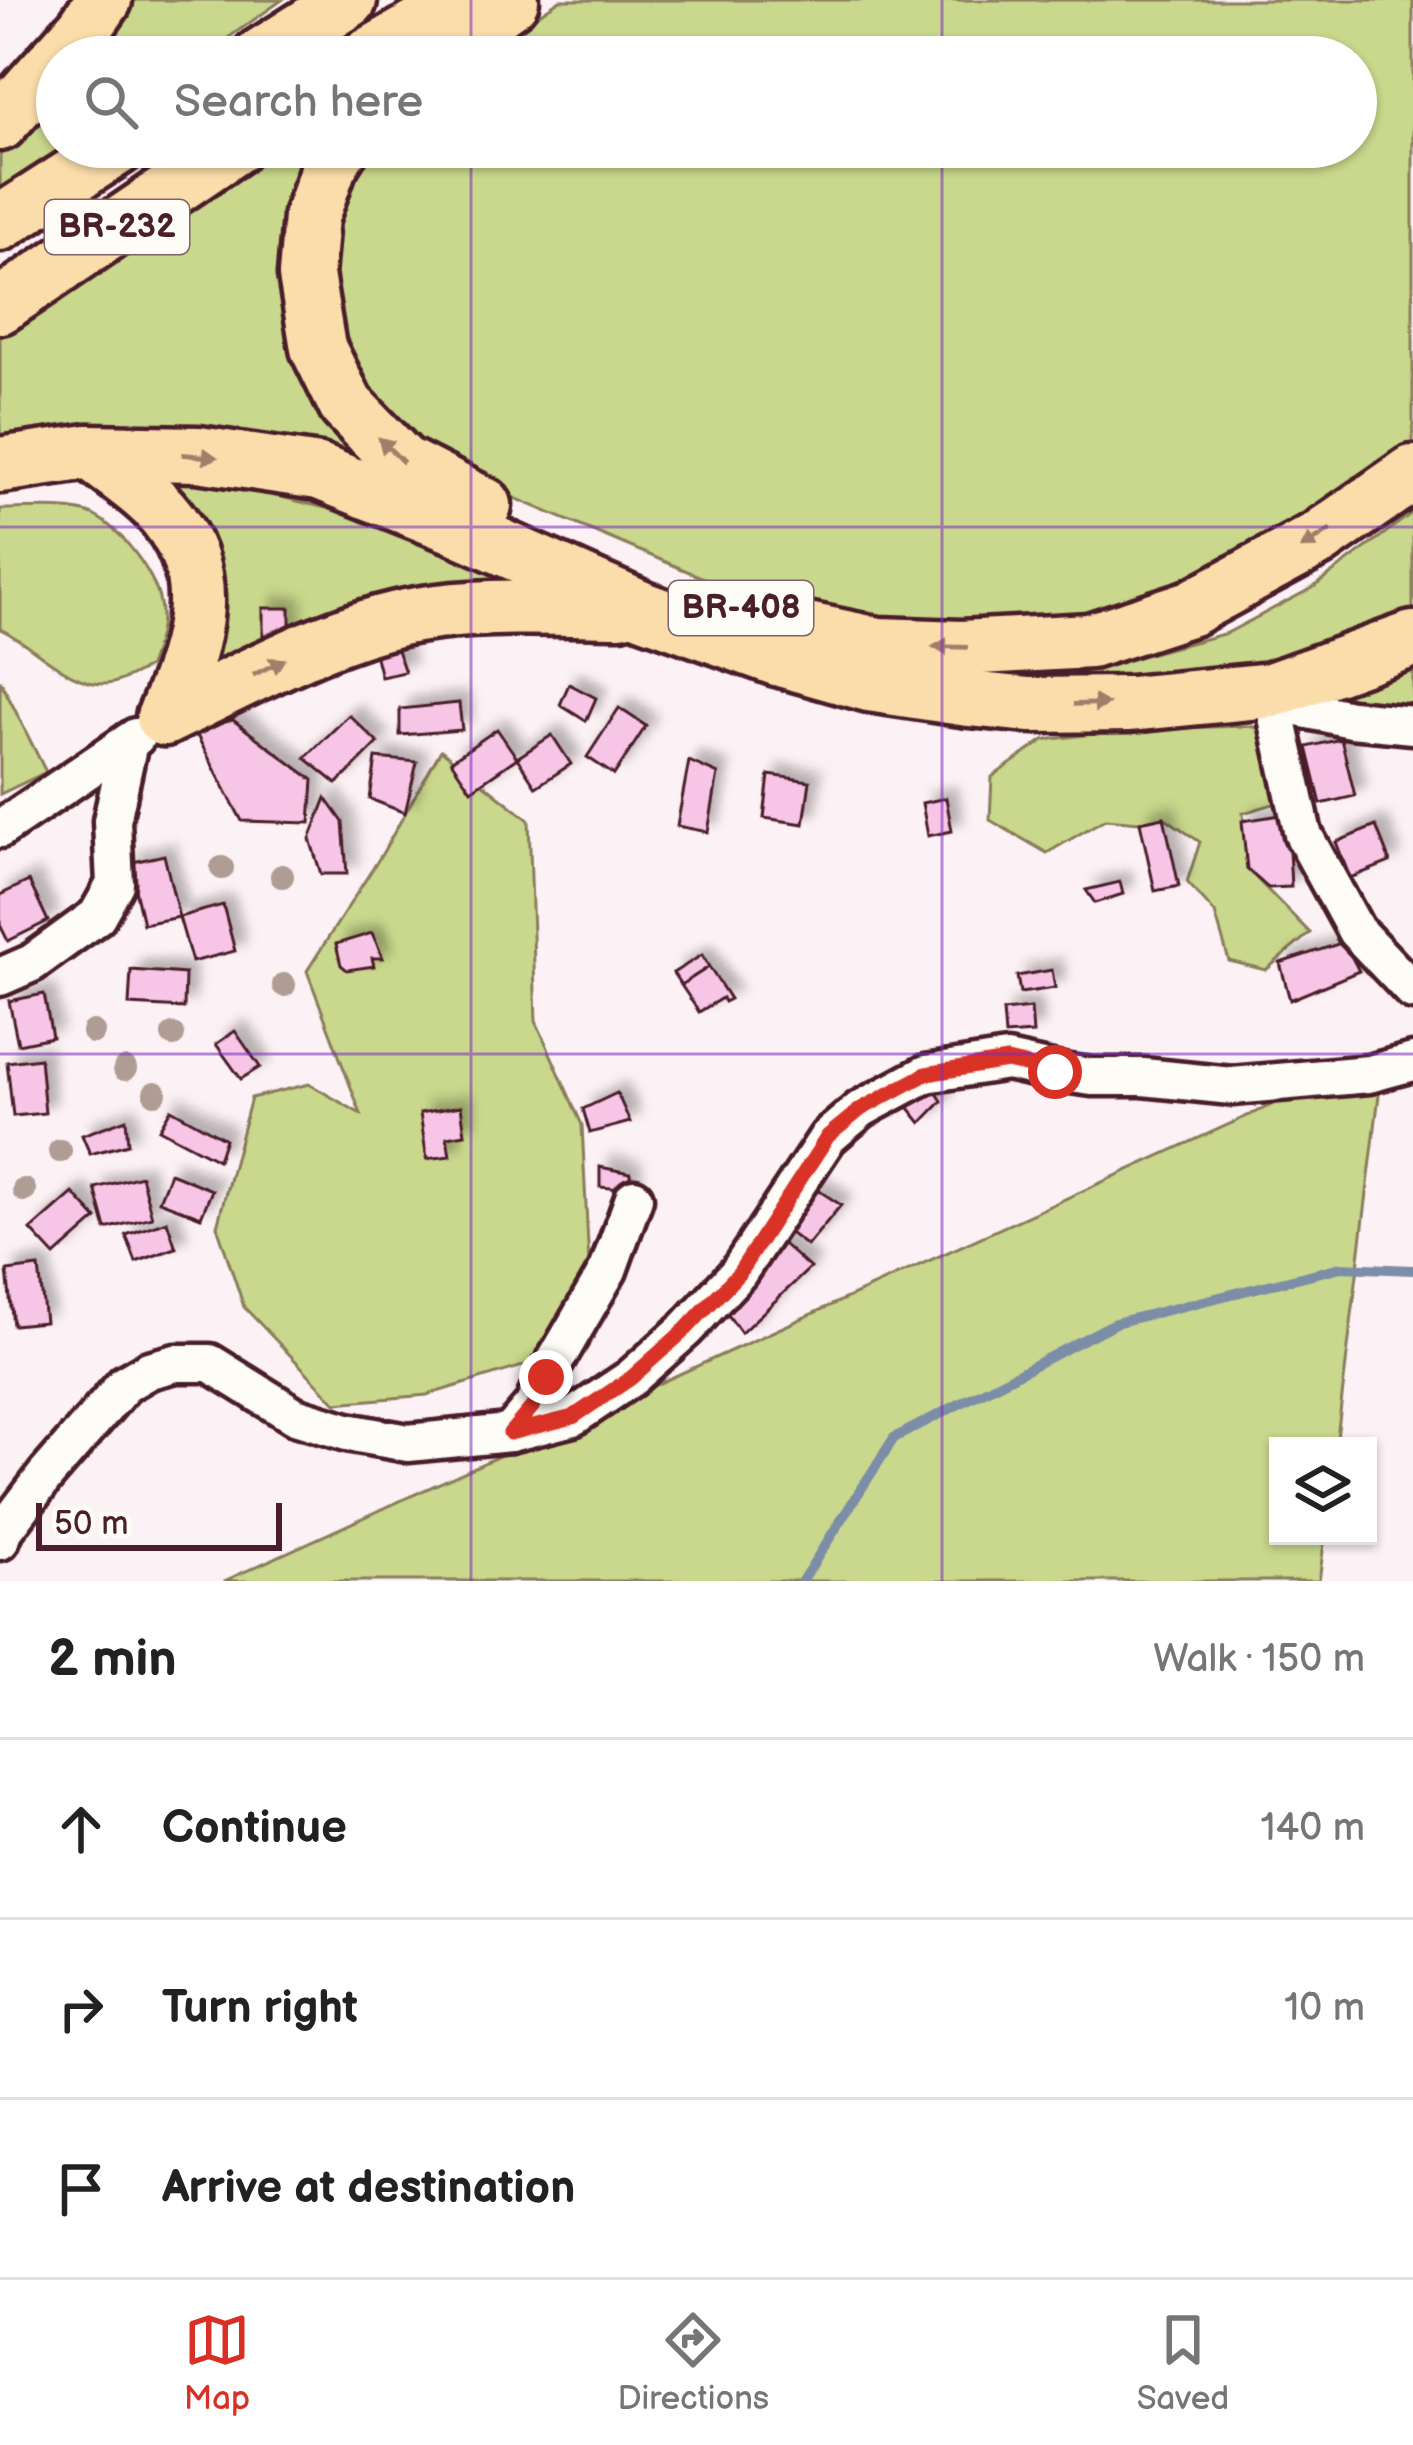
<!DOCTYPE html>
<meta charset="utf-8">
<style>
body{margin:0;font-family:"Balsamiq Sans",sans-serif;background:#f2f2f2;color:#222}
.controls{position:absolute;right:36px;bottom:36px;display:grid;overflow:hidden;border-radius:0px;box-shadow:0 3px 9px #0004}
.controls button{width:108px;height:108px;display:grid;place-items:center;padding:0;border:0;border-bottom:3px solid #e0e0e0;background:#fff;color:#222;font:60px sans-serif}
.scale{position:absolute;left:36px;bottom:30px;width:246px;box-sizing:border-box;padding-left:12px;border:6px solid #4a1f2b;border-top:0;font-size:33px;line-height:42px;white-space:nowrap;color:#4a1f2b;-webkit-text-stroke:9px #fdfcf7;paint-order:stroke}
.stop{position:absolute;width:36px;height:36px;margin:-27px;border:9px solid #d93025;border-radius:50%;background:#fff}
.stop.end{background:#d93025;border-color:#fff;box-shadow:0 3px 12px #0008}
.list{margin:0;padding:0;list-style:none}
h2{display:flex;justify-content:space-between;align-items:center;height:156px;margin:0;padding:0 48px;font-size:51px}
h2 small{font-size:39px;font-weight:400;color:#767676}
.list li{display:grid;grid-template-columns:78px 1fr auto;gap:36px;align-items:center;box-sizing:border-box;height:180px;padding:0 48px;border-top:3px solid #e0e0e0}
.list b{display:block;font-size:45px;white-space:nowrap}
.list em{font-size:39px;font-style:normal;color:#767676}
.icon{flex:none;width:66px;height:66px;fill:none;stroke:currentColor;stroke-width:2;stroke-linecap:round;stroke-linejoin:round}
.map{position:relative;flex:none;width:1413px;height:1581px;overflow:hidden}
.search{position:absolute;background:#fff;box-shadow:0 3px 9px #0004;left:36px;right:36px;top:36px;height:132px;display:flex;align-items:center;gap:30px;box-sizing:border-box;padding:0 42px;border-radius:66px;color:#767676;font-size:45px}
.sheet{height:696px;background:#fff}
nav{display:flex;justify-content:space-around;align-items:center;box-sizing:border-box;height:168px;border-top:3px solid #e0e0e0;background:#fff;font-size:33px;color:#767676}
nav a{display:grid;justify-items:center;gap:6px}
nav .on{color:#d93025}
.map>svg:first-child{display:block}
.green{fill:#c9d88c;stroke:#8a7c5c;stroke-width:3}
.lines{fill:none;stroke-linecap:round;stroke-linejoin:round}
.stream{stroke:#7b8da8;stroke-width:10}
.building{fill:#f7c6e6;stroke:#4a1f2b;stroke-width:3;filter:url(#shadow)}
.minor-casing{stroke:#4a1f2b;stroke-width:45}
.highway-casing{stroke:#4a1f2b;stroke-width:63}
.minor{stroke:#fdfcf7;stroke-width:36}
.highway{stroke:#fbddab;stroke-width:54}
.tree{fill:#af9c95}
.oneway{fill:#a27e6b}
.route{stroke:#d93025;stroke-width:15}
.grid{fill:none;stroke:#7b2cbf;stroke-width:3;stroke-opacity:0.55}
.labels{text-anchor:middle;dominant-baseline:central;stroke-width:9;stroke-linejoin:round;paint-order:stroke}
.shield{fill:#fdfcf7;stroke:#806168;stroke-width:3}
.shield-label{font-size:33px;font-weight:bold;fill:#4a1f2b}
</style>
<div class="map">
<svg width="1413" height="1581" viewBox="0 0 1413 1581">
<defs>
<filter id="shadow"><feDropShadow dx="10" dy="-10" stdDeviation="6" flood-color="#0004"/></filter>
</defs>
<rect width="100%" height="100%" fill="#fcf1f4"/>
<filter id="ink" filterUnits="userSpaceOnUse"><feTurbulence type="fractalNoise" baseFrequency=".00833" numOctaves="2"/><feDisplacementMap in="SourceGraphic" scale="24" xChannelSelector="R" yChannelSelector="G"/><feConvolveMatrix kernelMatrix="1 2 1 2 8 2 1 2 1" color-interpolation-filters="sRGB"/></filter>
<g filter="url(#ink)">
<g class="green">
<path d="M121 0H282L201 57H78Z"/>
<path d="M560 0H1413V445L1309 532 1144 606 992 630 797 605 732 590 472 480 396 431 343 353 323 273 334 215 361 160 372 147H1356V57H475Z"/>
<path d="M57 83V147H73L0 198V155Z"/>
<path d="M278 147H323L335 429 358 457 411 500 0 453V333Z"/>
<path d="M137 477H200L350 514 559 593 200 691 206 661Z"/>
<path d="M0 509C26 509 70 505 93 515 121 529 154 572 160 603 164 624 156 647 149 667 138 672 125 680 113 683 74 692 34 644 0 629Z"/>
<path d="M1413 512V619L1246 673 1043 682 1227 633 1314 587Z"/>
<path d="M1413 664V725L1303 698Z"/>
<path d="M0 680 46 772 0 794Z"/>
<path d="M1248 726 1268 730 1277 803 1243 813 1247 869 1310 933 1266 970 1229 961 1215 913 1187 882 1200 842 1164 817 1140 822 1105 819 1047 853 990 820 992 777 1044 740 1135 729Z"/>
<path d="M441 750 529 820 536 1021 582 1125 589 1266 543 1360 427 1395 336 1403 244 1307 217 1226 251 1098 309 1084 361 1114 307 971 382 854Z"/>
<path d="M1384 1054 1336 1446H1278V1536H1325L1319 1581H224Z"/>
</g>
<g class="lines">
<path class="stream" d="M802 1581 894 1438 1115 1323 1341 1267 1413 1270"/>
</g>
<g class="building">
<rect x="263" y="608" width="27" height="30"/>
<path d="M393 639 405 672 381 677 373 645Z"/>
<path d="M569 684 596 698 586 721 560 705Z"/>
<path d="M459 703 462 730 400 735V709Z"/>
<path d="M619 708 646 726 614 775 587 757Z"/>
<path d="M349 715 378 743 337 784 305 758Z"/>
<path d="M233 720 313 780 310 823 242 821 194 730Z"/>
<path d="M497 729 517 758 471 790 451 761Z"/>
<path d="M552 735 571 764 536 787 517 758Z"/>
<path d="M1341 739 1355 796 1321 804 1307 747Z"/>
<path d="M376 758 417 762 405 813 370 799Z"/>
<path d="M689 761 718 774 708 832 677 826Z"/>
<path d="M769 775 810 781 804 824 764 818Z"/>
<path d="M326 798 343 822 347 874H321L310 839Z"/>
<path d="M946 798 952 831 928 836 922 803Z"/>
<path d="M1287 814 1291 887 1268 888 1247 869 1242 821Z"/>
<path d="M1164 817 1179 886 1155 891 1140 822Z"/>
<path d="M1376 826 1390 862 1350 878 1336 842Z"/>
<path d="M164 855 179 917 143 924 129 863Z"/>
<path d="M29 881 48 921 8 941 0 925V895Z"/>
<path d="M1120 882 1123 894 1095 903 1086 890Z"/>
<path d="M223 905 235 951 192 962 179 917Z"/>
<path d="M372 933 383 958H372L374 966 347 970 341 965 336 944Z"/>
<path d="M1344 942 1359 971 1290 1000 1280 963Z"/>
<path d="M702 955 709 967 681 985 673 973Z"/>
<path d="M709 967 730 999 724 1002 722 998 699 1012 681 985Z"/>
<path d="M131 970 185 974 184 1008 129 1005Z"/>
<path d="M1052 970 1055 988 1020 993 1017 976Z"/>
<path d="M44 994 52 1037 18 1044 9 1001Z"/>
<path d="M1031 1008 1033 1033 1005 1035 1003 1011Z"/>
<path d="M235 1031 260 1067 241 1079 216 1044Z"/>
<path d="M40 1058 45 1113 13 1116 7 1062Z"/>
<path d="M931 1084 942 1101 921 1123 901 1098Z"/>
<path d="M617 1093 630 1122 590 1133 583 1109Z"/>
<path d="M461 1106 465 1134 447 1137 450 1156 427 1159 420 1113Z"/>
<path d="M171 1109 225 1139 218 1160 159 1129Z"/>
<path d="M126 1119 128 1144 90 1154 82 1135Z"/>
<path d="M600 1167 630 1173 631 1190 600 1187Z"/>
<path d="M170 1173 212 1190 201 1217 159 1201Z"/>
<path d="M141 1176 152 1217 106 1229 95 1188Z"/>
<path d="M815 1188 841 1205 807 1246 783 1228Z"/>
<path d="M73 1193 97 1219 55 1256 31 1230Z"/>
<path d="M167 1221 176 1248 136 1262 126 1235Z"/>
<path d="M776 1238 810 1268 741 1333 721 1305Z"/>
<path d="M39 1267 45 1322 13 1325 7 1271Z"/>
</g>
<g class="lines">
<defs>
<g id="minor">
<path d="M1271 690 1303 834 1356 931 1413 991"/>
<path d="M1274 703 1351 719 1413 725"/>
<path d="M0 829 136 737"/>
<path d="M0 977 32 963 97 916 115 884 112 821 129 742"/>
<path d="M510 1433 533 1406 546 1377 608 1270 634 1198"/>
<path d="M0 1541 5 1529 46 1475 125 1384 149 1370 176 1363H210L295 1416 347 1432 408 1443 510 1433 573 1417 631 1378 686 1329 738 1273 828 1137 861 1109 926 1074 1007 1061 1056 1072 1092 1077H1143L1232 1086 1369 1074 1413 1062"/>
</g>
<g id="highway">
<path d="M443 48 511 0"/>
<path d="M59 57 84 29 104 0"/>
<path d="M259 57 349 0"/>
<path d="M367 57 466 0"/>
<path d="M0 123 57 59"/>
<path d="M341 147 329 166 311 217 306 275 318 348 346 405 402 463 484 505"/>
<path d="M0 223 118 147"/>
<path d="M0 306 234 147"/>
<path d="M89 452C111 469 136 485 155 504 220 571 196 641 164 718"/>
<path d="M0 465 89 452 198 454 319 472 459 528 644 610 777 658 869 684 969 699 1029 705 1130 704 1271 690 1413 639"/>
<path d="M778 621 797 628 878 645 961 648 1090 641 1191 608 1318 539 1413 473"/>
<path d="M164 718C249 678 342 623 437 612 497 605 560 608 620 609"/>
</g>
</defs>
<use href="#minor" class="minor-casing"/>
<use href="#highway" class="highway-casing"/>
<use href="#minor" class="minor"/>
<use href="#highway" class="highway"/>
</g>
<g class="tree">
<circle cx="222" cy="868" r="12"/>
<circle cx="282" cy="876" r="12"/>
<circle cx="284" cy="985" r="12"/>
<circle cx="93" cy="1032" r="12"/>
<circle cx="173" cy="1035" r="12"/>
<circle cx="125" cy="1069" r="12"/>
<circle cx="155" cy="1093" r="12"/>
<circle cx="60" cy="1151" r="12"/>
<circle cx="24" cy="1190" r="12"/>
</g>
<defs><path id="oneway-solid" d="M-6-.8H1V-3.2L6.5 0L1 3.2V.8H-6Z" transform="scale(3)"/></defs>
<g class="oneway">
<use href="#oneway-solid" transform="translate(391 450) rotate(-135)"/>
<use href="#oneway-solid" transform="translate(200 456) rotate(5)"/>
<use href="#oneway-solid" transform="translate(1316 539) rotate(148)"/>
<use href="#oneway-solid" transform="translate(950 647) rotate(-179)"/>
<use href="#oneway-solid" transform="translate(269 667) rotate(-27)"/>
<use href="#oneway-solid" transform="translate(1091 704) rotate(-1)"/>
</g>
</g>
<g class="lines" filter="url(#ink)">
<path class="route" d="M546 1377 533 1406 510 1433 573 1417 631 1378 686 1329 739 1273 828 1136 861 1109 926 1074 1007 1061 1055 1072"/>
</g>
<path class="grid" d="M471 0V57M942 0V57M471 147V1581M942 147V1581M0 527H1413M0 1054H1413"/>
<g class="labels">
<g class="shield">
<rect x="45" y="200" width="144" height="54" rx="9"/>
<rect x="669" y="581" width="144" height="54" rx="9"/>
</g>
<g class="shield-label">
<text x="117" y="227">BR-232</text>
<text x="741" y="608">BR-408</text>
</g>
</g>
</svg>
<div class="controls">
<button><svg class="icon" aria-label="layers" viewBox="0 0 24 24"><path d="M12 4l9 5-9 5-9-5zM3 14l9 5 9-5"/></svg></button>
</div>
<div class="scale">50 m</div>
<div class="stop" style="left:1055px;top:1072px"></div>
<div class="stop end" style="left:546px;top:1377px"></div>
<div class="search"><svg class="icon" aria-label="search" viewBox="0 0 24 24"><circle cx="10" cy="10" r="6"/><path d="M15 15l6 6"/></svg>Search here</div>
</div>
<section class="sheet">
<h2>2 min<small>Walk · 150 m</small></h2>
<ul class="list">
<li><svg class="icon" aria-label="ahead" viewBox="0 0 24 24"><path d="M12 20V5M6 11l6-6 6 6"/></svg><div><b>Continue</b></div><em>140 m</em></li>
<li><svg class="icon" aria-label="right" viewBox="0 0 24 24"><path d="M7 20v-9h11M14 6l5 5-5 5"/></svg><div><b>Turn right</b></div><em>10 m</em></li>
<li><svg class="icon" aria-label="arrive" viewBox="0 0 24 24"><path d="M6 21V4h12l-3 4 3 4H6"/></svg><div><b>Arrive at destination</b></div></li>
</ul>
</section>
<nav>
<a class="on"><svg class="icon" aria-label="map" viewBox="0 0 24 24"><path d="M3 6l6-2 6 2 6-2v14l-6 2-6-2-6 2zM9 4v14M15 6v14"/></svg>Map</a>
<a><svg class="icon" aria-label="directions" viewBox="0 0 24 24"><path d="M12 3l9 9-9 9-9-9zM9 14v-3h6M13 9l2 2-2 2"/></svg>Directions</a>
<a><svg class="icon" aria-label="saved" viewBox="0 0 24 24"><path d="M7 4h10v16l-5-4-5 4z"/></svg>Saved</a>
</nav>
